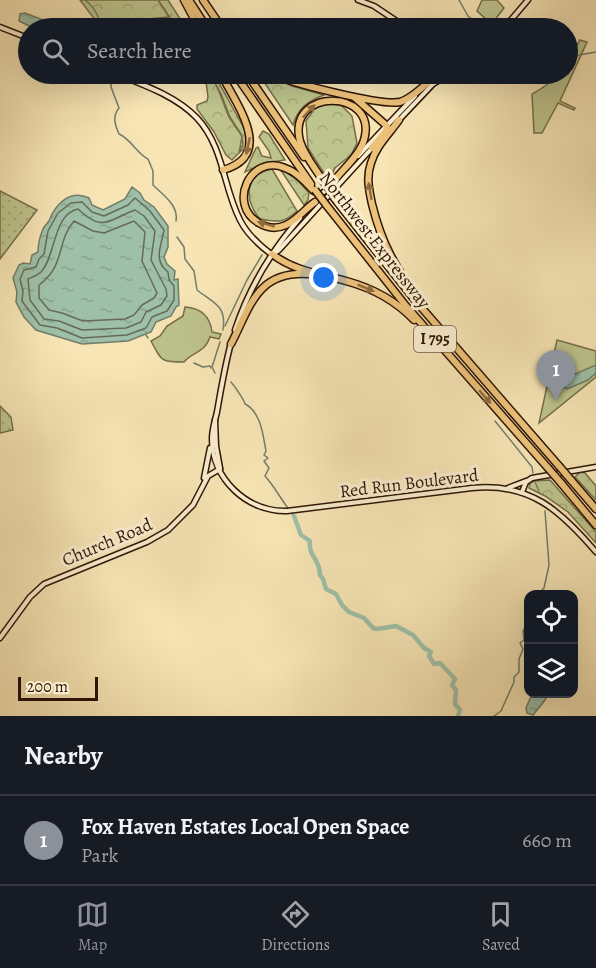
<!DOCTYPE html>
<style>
body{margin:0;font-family:Alegreya,serif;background:#242831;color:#f1f3f6}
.controls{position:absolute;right:18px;bottom:18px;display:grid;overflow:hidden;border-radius:12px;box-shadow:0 6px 24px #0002}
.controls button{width:54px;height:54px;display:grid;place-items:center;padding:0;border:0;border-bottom:2px solid #363941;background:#171b24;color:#f1f3f6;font:30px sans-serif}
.scale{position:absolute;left:18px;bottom:15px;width:80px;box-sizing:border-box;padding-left:6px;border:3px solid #2f1607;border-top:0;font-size:16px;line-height:21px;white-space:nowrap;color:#2f1607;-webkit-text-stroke:4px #faeecf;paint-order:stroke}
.you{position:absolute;left:324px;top:278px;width:21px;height:21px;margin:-15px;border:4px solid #fff;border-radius:50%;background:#1a73e8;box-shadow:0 0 0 9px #1a73e833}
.badge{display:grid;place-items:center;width:39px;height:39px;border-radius:50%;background:#8c9099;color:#fff;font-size:20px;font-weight:700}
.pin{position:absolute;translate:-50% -50px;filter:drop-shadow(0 2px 3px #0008)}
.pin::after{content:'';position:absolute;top:32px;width:21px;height:18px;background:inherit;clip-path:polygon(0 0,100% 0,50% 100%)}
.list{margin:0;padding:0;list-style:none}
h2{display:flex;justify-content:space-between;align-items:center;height:78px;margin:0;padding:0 24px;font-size:26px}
h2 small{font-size:20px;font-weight:400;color:#9ea1a6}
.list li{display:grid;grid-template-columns:39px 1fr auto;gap:18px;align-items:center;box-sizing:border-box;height:90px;padding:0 24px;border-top:2px solid #363941}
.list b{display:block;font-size:22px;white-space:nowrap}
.list p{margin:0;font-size:20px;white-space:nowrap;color:#9ea1a6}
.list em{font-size:20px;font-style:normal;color:#9ea1a6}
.icon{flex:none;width:33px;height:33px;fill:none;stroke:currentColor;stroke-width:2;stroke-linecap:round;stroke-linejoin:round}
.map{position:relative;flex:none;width:596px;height:716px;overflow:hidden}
.search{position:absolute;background:#171b24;box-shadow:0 6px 24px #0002;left:18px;right:18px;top:18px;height:66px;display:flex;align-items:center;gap:15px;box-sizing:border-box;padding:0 21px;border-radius:33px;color:#9ea1a6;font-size:22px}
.sheet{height:168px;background:#171b24}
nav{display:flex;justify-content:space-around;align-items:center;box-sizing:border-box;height:84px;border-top:2px solid #363941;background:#171b24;font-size:16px;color:#9ea1a6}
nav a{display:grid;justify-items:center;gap:3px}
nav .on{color:#8c9099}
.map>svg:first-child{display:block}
.grass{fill:url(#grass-dots);stroke:#766d4a;stroke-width:1.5}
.forest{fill:url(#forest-crowns);stroke:#766d4a;stroke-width:1.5}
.park{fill:#bec48d;stroke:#766d4a;stroke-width:1.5}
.water{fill:url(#water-ripples);stroke:#727c68;stroke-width:1.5}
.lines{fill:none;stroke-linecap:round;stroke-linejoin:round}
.shore{stroke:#666b58;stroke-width:1.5}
.stream{stroke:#727c68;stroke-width:1.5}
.river{stroke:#9ec0a8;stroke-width:4.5}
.secondary-casing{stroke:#2f1607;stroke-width:7}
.highway-casing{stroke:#2f1607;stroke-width:9}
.secondary{stroke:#faeecf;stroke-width:4}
.highway{stroke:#ecc27a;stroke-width:6}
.highway-bridge-casing{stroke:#2f1607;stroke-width:9;stroke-linecap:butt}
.highway-bridge{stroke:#ecc27a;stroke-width:6}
.oneway{fill:#8e6c40}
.labels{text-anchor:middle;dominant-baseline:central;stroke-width:6;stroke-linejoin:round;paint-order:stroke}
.shield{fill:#faeecf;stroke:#6c5743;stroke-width:1.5}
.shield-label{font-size:16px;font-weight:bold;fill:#2f1607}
.street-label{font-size:18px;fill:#2f1607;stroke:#faeecf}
</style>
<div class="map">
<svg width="596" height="716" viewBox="0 0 596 716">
<defs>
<pattern id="grass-dots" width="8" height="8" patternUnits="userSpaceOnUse" patternTransform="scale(1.5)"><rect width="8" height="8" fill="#bec48d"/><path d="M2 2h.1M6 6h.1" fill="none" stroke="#a4a878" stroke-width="1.8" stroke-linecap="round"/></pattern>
<pattern id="forest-crowns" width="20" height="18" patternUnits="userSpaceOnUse" patternTransform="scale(1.5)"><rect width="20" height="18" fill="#bec48d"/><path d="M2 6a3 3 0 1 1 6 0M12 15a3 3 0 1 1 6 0" fill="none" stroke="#a4a878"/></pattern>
<pattern id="water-ripples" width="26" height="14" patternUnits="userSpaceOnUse" patternTransform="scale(1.5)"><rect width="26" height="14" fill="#9ec0a8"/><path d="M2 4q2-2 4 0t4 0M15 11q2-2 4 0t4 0" fill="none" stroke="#88a48f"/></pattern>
</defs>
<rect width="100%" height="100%" fill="#f7e5b5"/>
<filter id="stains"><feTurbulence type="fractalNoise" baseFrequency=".00333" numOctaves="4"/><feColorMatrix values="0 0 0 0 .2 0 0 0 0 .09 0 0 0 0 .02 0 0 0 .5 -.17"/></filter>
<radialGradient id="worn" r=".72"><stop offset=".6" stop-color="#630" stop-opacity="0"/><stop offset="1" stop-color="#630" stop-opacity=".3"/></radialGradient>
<g class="grass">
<path d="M158 0H168L186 28H177Z"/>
<path d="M209 74H214L245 130 246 147 239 153 243 144 241 134 230 117 221 94Z"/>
<path d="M0 191 37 210 0 259Z"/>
<path d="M0 406 11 417 13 430 0 433Z"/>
</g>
<g class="forest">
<path d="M80 0H158L169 17 147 19 142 23V28H97L96 21Z"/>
<path d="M205 74H209C220 87 222 102 229 117 233 124 239 130 242 137L239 153 232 160 226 155 214 132 197 109V105L207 101 208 97Z"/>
<path d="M261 74H268L292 86 324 95C308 101 298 108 293 125L260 76Z"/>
<path d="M333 103 342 106 352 116 357 143 351 155 335 168 332 175 327 178 308 148 306 121 314 109 323 104Z"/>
<path d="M263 131 269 134 285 160 264 163 245 172 256 148 258 147 262 156 271 158 269 151 259 137Z"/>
<path d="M272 169 297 211C283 224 278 222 260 219 244 200 244 174 272 169Z"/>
<path d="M280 169 294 176 309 193 308 200 304 205Z"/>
<path d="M580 472 585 473 596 486V500L575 477Z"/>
<path d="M550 480 596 532V543L568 512 545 496 529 488 530 483 534 481Z"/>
</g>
<g class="park">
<path d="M482 0H497L504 8 494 21H488L477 11Z"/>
<path d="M580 40 587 42 560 101 575 108 574 110 558 103 542 133H534L532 94C535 92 541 89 545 86 556 78 552 74 568 74V50L575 49Z"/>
<path d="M185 307C201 308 210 316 212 332L221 334 219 339 210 337C204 354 193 351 184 362 160 362 162 361 151 341L160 336 167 326 183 316Z"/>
<path d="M557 340 596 351V377L539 423Z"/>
</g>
<g class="water">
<path d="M25 13 64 28H33L19 21 20 14Z"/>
<path d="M132 187 140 193 144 200 154 207 168 226V247L164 257 167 264 175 271 174 280 178 279 179 305 176 307 171 316 156 322 151 332 128 341 82 344 36 330 24 317 16 302 17 292 13 278 19 265 23 263 30 264 32 255 38 252C38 245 40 236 43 229 44 226 47 224 49 221 55 205 69 189 89 198L92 205 103 210 125 199Z"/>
<path d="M596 365V373L588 380 567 389 562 386 561 380Z"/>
<path d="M532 694 547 695 545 700 533 715 527 713 526 708Z"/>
</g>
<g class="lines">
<g class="shore">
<path d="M135 198 150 211 164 230C161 247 153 260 168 272L169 280 174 286V300L167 311 152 317 146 328 127 335 82 338 57 328 40 325 22 301 23 291 20 279 24 270 36 267 39 259 44 254 48 231 58 213 71 203 82 202 92 212 104 216 128 205Z"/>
<path d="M78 209C103 233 108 220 135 210L144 216 155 231 151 260 166 289 167 296 161 305 146 312 141 322 126 328 82 330 59 321 44 319 30 300 28 279C32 277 37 276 41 272 56 256 53 214 78 209Z"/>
<path d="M74 221 93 231 104 233 134 221 145 232 142 261 157 293 154 298 142 305 134 315 125 319 83 321 62 313 49 310 39 298V285C66 265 56 242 74 221Z"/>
</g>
<g class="stream">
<path d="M85 0C95 8 100 16 100 28"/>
<path d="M459 0 468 16 483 28"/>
<path d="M568 57 596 52"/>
<path d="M111 74V87L119 108C112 116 115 125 119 134 131 139 137 154 148 159L153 171V185C162 194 179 205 176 221"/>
<path d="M177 237 184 247 185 259 194 271 197 290C213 303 227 305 223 330"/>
<path d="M225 326 247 280 262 255"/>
<path d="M146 335 148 338"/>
<path d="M194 363 203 367 210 366 211 368"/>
<path d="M215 373 212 367 220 342"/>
<path d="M231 382C233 384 245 401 245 404 261 412 263 435 266 451L264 455 268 458 264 461 269 468 265 476C276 488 282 502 294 516"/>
<path d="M495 421 532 467 533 473"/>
<path d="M535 482 539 491"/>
<path d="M538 594 544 588 549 565 545 511"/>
<path d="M494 716 501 711 514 682V677L519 672V659L523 649 520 643 524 640 523 631 528 621"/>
</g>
<path class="river" d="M294 516 301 535 310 541C308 557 320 558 320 575L323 579 326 589 336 594 342 605 349 612 364 618 373 628 377 629 396 626 413 635 424 648 431 652 429 656 434 664 440 663 455 679 452 685 456 690 455 704 460 710 458 716"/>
<defs>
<g id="secondary">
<path d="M358 0 374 6 407 28"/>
<path d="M0 27 28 38"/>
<path d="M504 28 528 0"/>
<path d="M116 74C144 85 176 96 197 118 224 147 223 187 240 220 247 234 259 245 271 254"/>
<path d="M429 82 440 74"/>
<path d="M398 121 433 84 450 74"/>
<path d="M358 156 415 96"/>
<path d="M319 197 334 181"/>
<path d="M273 254 279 250 372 148"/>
<path d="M235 330C249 288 271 251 300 218"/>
<path d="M231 343C225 365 221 389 217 412 215 421 212 429 212 439 212 479 247 512 287 511L472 488C530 482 561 511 596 552"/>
<path d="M215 420 216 446 220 468"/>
<path d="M204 478 210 448"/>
<path d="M508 488 526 481"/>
<path d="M522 492 526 482 532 478 596 467"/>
<path d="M0 638 30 597 44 584 147 542 168 530 193 505 208 476 220 469"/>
</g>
<g id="highway">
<path d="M184 0 199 28"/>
<path d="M189 0 207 28"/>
<path d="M203 0 222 28"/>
<path d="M221 74C236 104 276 155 223 170"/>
<path d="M235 74 311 184"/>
<path d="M247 74 304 157"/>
<path d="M272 74C291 83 381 106 400 102 411 99 421 88 430 81"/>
<path d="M354 97 387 126 386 131 372 148"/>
<path d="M399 120C389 134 376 146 371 163 366 177 369 190 372 204 382 245 395 266 419 300"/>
<path d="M323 181C315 168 304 155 300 141 286 87 379 88 364 140 359 156 343 169 334 181"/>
<path d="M314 191C306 183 297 172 285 168 250 153 227 205 259 223 267 228 277 229 286 225 297 220 305 209 315 202"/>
<path d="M334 198 414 299 559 466"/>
<path d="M327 206 406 306 548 468"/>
<path d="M272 254C294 271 320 274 346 281 372 288 395 300 414 320"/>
<path d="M231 344C250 308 256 271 308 274"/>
<path d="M571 480 596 509"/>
<path d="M561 483 596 525"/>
</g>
</defs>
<use href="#secondary" class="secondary-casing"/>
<use href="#highway" class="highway-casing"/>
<use href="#secondary" class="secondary"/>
<use href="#highway" class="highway"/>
<defs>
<g id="highway-bridge">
<path d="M323 181 335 197"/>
<path d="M315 190 327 206"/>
<path d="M559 466 571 480"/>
<path d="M548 468 561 483"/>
</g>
</defs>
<use href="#highway-bridge" class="highway-bridge-casing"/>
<use href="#highway-bridge" class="highway-bridge"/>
</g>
<defs><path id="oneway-solid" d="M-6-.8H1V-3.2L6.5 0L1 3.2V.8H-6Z" transform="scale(1.5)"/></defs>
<g class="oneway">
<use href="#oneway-solid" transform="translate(309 111) rotate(-46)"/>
<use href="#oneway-solid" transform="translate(248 146) rotate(102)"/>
<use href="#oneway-solid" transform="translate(370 191) rotate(-100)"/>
<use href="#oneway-solid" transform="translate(266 224) rotate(-163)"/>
<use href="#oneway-solid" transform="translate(366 288) rotate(22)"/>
<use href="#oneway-solid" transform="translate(485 397) rotate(49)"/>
</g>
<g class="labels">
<rect class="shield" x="414" y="326" width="42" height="26" rx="4.5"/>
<g class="shield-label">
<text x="435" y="339">I 795</text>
</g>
<g class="street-label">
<text transform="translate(375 240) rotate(52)">Northwest Expressway</text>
<text transform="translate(409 483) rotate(-7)">Red Run Boulevard</text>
<text transform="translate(107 542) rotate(-23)">Church Road</text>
</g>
</g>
<rect width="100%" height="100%" filter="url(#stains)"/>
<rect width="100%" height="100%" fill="url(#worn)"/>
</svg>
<div class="controls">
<button><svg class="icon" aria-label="locate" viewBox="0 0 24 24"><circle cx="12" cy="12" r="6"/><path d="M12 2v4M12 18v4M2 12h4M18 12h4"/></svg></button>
<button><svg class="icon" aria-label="layers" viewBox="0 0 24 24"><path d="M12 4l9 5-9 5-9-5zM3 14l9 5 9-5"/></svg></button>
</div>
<div class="scale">200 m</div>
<div class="you"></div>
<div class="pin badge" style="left:556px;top:400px">1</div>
<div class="search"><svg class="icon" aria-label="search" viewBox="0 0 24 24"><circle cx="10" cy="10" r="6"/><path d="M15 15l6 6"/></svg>Search here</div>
</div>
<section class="sheet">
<h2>Nearby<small></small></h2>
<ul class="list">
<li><span class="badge">1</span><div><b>Fox Haven Estates Local Open Space</b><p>Park</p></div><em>660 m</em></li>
</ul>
</section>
<nav>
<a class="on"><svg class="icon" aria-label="map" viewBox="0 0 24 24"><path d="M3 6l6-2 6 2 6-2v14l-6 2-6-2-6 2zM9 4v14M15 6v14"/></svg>Map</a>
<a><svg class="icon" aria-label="directions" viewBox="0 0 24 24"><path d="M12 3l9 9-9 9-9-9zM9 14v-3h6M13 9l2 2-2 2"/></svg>Directions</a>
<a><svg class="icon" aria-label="saved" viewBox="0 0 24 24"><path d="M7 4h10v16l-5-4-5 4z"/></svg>Saved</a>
</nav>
